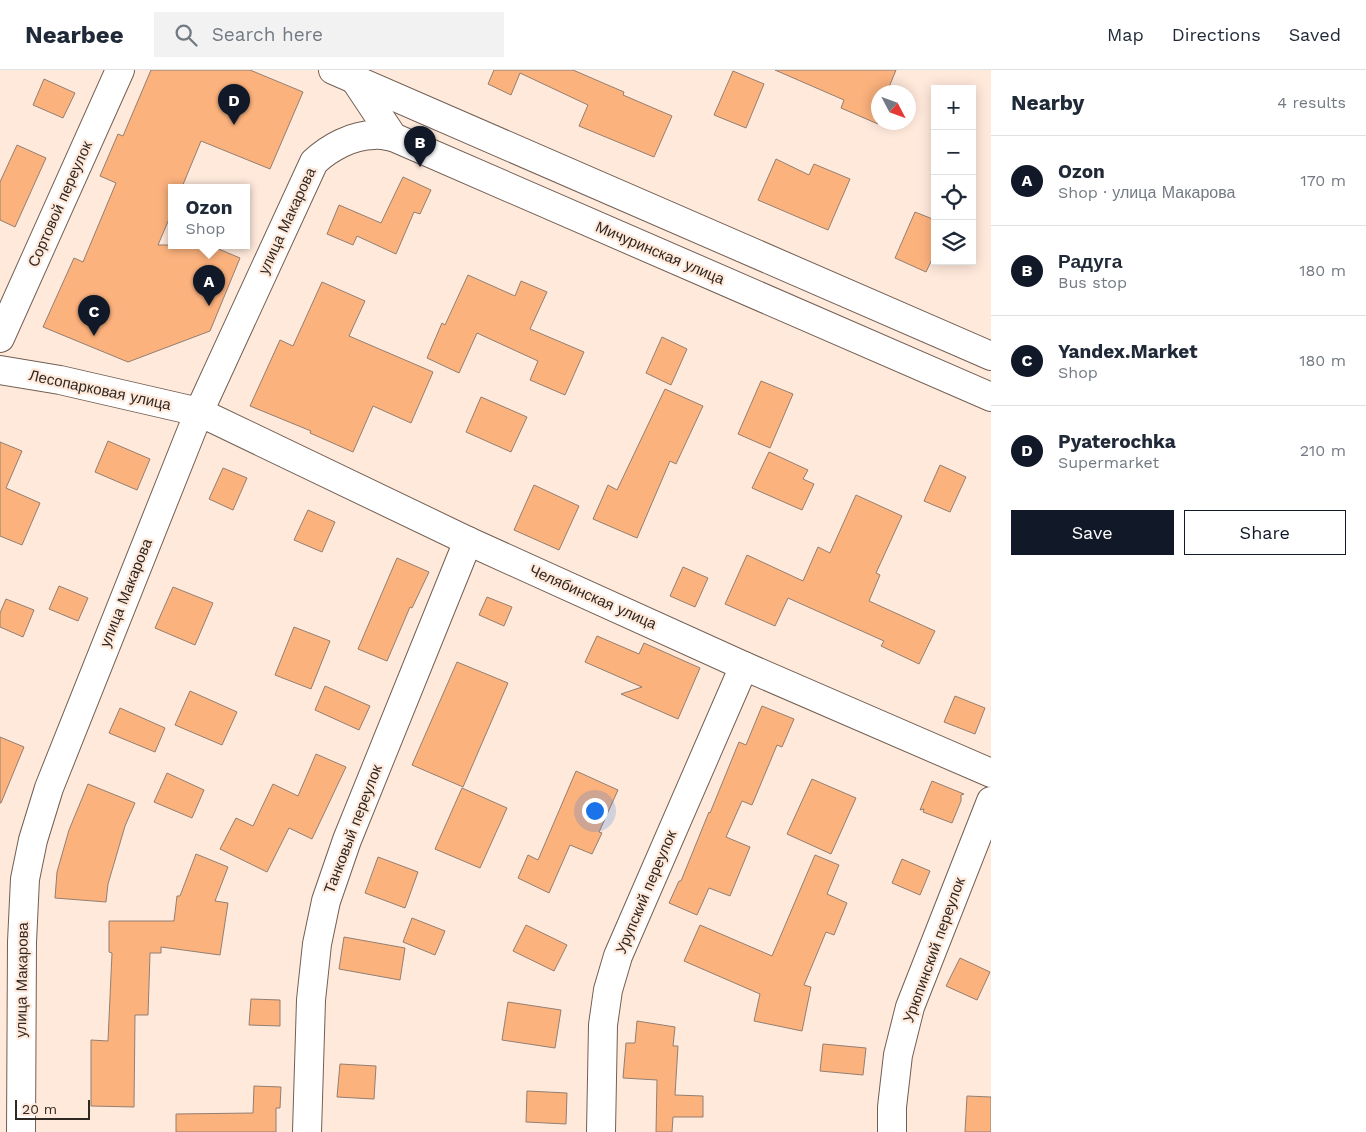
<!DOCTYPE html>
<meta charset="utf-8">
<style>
body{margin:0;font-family:"Work Sans",sans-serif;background:#f2f2f3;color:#1f2937}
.controls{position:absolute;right:15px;top:15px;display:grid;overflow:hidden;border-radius:0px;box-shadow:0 2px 12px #0003}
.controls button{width:45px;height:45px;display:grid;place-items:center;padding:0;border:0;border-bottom:1px solid #e0e1e3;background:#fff;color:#1f2937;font:25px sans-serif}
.compass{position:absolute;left:871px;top:15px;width:45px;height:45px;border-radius:50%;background:#fff;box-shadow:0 2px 12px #0003;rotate:131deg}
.scale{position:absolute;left:15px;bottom:12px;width:75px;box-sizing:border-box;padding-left:5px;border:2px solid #2f2721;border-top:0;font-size:14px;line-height:18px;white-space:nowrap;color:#2f2721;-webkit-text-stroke:4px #ffe9db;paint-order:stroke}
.you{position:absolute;left:594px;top:740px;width:18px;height:18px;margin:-12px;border:4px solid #fff;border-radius:50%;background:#1a73e8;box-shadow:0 0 0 8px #1a73e833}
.badge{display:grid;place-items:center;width:32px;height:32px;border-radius:50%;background:#111827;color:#fff;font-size:16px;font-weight:700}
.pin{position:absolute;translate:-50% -41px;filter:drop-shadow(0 1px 2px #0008)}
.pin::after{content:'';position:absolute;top:26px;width:18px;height:15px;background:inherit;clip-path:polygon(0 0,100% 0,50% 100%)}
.popup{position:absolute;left:168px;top:114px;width:82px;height:65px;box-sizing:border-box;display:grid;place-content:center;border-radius:0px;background:#fff;filter:drop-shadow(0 1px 4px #0005);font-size:16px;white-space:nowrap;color:#747a83}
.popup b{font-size:19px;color:#1f2937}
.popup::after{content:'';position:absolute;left:50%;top:100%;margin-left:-10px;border:10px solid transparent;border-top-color:#fff}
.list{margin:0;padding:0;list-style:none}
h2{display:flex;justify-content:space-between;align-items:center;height:65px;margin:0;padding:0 20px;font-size:21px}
h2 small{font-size:16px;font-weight:400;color:#747a83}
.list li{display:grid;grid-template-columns:32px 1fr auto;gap:15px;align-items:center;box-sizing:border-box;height:90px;padding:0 20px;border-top:1px solid #e0e1e3}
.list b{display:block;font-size:19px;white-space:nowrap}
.list p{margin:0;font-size:16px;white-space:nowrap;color:#747a83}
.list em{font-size:16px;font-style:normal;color:#747a83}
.actions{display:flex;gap:10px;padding:15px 20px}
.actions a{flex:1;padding:11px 0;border:1px solid #111827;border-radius:0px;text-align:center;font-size:18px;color:#111827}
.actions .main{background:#111827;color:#fff}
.icon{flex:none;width:28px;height:28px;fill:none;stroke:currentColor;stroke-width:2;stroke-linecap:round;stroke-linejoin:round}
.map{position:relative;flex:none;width:991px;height:1062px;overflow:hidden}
header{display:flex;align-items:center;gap:30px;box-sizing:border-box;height:70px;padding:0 25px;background:#fff;border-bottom:1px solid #e0e1e3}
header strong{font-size:24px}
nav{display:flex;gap:28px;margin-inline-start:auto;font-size:18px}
.search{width:350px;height:45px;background:#f2f2f3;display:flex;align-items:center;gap:12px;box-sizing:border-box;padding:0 18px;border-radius:0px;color:#747a83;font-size:19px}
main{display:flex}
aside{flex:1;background:#fff}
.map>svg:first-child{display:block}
.building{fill:#fcb27d;stroke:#927f72}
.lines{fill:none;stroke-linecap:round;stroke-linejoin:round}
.minor-casing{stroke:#725f53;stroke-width:30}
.tertiary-casing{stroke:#725f53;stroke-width:30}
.secondary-casing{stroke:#725f53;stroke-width:30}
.minor{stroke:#fff;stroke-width:28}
.tertiary{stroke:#fff;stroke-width:28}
.secondary{stroke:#fff;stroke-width:28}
.labels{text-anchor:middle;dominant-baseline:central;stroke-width:4.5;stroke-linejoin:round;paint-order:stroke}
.street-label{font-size:15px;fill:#2f2721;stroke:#ffe9db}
</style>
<header>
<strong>Nearbee</strong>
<div class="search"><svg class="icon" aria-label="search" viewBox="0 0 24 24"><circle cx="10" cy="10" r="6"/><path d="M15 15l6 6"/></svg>Search here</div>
<nav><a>Map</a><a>Directions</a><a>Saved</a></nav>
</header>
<main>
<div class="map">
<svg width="991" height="1062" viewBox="0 0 991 1062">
<rect width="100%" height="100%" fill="#ffe9db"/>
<g class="building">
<path d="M151 0H250L303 22 270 99 201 71 182 117H172V142L158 175H209L240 188 210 261 128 292 43 257 74 188 83 192 116 113 100 106 118 64 123 66Z"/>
<path d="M494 0H573L624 22 623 25 672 46 654 87 579 56 588 35 520 3 511 25 488 14Z"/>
<path d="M775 0H896L887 22H878V54L841 38 844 30Z"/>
<path d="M733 1 764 14 746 58 714 45Z"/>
<path d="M44 9 75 23 63 48 33 35Z"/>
<path d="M17 75 46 88 15 157 0 150V112Z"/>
<path d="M776 89 809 105 814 94 850 109 828 160 758 130Z"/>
<path d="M403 107 431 120 420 144 414 142 396 184 357 166 353 175 327 164 339 135 381 153Z"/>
<path d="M915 142 935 150V183L926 202 895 188Z"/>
<path d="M468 205 515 226 521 211 547 222 530 259 584 282 565 325 530 310 538 291 477 263 459 303 427 288 442 253 445 255Z"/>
<path d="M322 212 365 231 349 266 433 302 411 353 373 336 353 382 310 363 311 361 250 336 280 270 293 276Z"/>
<path d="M662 267 687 279 671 315 646 303Z"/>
<path d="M761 311 793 324 770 378 738 364Z"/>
<path d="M665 319 703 336 676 394 670 391 637 468 593 449 608 415 617 420Z"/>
<path d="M481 327 527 347 511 382 466 362Z"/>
<path d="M108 371 150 389 137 420 95 402Z"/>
<path d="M0 372 22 381 6 418 40 433 22 475 0 466Z"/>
<path d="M769 382 808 400 803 409 814 414 802 440 752 418Z"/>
<path d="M940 395 966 407 950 442 924 431Z"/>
<path d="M223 398 247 408 233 440 209 429Z"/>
<path d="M534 415 579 436 559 480 514 460Z"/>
<path d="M856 425 902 446 876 503 880 505 869 531 935 561 919 594 881 576 884 571 788 528 775 556 725 534 747 485 803 511 818 477 830 483Z"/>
<path d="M308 440 335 452 322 482 294 470Z"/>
<path d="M397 488 429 502 412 538 410 537 387 591 358 579Z"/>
<path d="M683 497 708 508 695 537 670 526Z"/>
<path d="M59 516 88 528 78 551 49 539Z"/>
<path d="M173 517 213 533 195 575 155 558Z"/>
<path d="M487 527 512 537 504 556 479 545Z"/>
<path d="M6 529 34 540 23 567 0 557V543Z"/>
<path d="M294 557 330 571 311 619 275 605Z"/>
<path d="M597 566 639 584 644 573 700 598 678 649 621 624 642 617 585 592Z"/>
<path d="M457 592 508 613 463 717 412 695Z"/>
<path d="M325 616 370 636 359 660 315 640Z"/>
<path d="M190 621 237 642 222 675 175 655Z"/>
<path d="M955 626 985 638 975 664 944 652Z"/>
<path d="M762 636 794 649 782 677 777 675 752 735 742 731 726 767 750 777 730 826 709 818 697 845 669 833 679 811H681L709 742 710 743 739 672 746 675Z"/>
<path d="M120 638 165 658 155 682 109 663Z"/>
<path d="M0 667 24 677 1 733H0Z"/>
<path d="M316 684 346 697 312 769 289 758 267 802 220 779 236 748 253 756 273 714 298 726Z"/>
<path d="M576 701 618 720 599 762 602 763 592 784 570 775 549 823 518 808 528 785 538 790Z"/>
<path d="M167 703 204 720 192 748 154 732Z"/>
<path d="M812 709 856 728 831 784 787 764Z"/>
<path d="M932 711 964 724 961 725V731L952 753 923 742 924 739 920 740Z"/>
<path d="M88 714 135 733 125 756 108 814 106 832 55 828 57 802 69 760Z"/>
<path d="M462 718 507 738 480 798 435 779Z"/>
<path d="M196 784 228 797 215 831 228 833 220 885 161 877V883H150L148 945H135L134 1037 91 1036V970L108 971 112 883 109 882V851H174L177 826H180Z"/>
<path d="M815 785 839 795 827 824 847 833 834 865 826 862 804 915 811 917 802 961 754 951 760 924 684 891 700 855 772 886Z"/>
<path d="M378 787 418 802 405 838 365 823Z"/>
<path d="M902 789 930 801 920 825 892 813Z"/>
<path d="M412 848 445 861 435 885 403 872Z"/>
<path d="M526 855 567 875 554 901 513 881Z"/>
<path d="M344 867 405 878 400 910 339 899Z"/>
<path d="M960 888 990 902 977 930 946 916Z"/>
<path d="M251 929 280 930V956L249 955Z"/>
<path d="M508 932 561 940 555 978 502 970Z"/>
<path d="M637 951 675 957 673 976H678L675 1025 703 1026V1047H673L672 1062H656L657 1010 623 1008 626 973H635Z"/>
<path d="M823 974 866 978 863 1005 820 1001Z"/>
<path d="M340 994 376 996 374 1029 337 1027Z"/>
<path d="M254 1016 281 1017 280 1038H276V1062H176V1044L253 1043Z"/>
<path d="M527 1021 567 1023 566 1054 526 1052Z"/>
<path d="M967 1026 991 1027V1062H965Z"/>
</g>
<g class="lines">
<defs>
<g id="minor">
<path d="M0 268 120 0"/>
<path d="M21 1062 22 872 25 809 33 770 49 718 199 342 468 471 744 596 991 703"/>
<path d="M307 1062 311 930 317 874 326 831 347 770 468 471"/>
<path d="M601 1062 603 955 608 920 618 886 744 596"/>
<path d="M892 1062V1037L898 985 910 937 991 731"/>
</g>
<path id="tertiary" d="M0 300 60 310 199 342 314 92C329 78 352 65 374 65 380 64 387 66 393 67"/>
<g id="secondary">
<path d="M333 0 991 286"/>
<path d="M355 10 393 67 991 327"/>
</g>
</defs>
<use href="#minor" class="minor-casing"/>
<use href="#tertiary" class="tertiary-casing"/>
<use href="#secondary" class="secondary-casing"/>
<use href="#minor" class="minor"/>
<use href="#tertiary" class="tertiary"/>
<use href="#secondary" class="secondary"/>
</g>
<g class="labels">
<g class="street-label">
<text transform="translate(60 134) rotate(-66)">Сортовой переулок</text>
<text transform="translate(287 151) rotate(-65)">улица Макарова</text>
<text transform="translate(660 183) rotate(23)">Мичуринская улица</text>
<text transform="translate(100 320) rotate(12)">Лесопарковая улица</text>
<text transform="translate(126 523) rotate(-68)">улица Макарова</text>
<text transform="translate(593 527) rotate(24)">Челябинская улица</text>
<text transform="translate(353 759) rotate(-69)">Танковый переулок</text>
<text transform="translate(646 822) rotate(-67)">Урупский переулок</text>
<text transform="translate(934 880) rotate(-70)">Урюпинский переулок</text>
<text transform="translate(22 910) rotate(-89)">улица Макарова</text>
</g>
</g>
</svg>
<div class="controls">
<button>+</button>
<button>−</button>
<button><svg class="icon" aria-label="locate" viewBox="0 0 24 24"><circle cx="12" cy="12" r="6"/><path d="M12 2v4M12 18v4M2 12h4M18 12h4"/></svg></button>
<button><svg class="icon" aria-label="layers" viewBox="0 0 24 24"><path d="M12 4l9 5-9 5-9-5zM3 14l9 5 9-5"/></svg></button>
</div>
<svg class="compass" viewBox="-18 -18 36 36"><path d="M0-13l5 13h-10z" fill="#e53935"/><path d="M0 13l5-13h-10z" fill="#747a83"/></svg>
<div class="scale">20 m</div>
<div class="you"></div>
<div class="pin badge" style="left:209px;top:236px">A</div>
<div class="popup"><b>Ozon</b>Shop</div>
<div class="pin badge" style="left:420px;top:97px">B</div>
<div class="pin badge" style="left:94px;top:266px">C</div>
<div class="pin badge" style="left:234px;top:55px">D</div>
</div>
<aside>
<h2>Nearby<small>4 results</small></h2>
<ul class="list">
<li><span class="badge">A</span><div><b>Ozon</b><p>Shop · улица Макарова</p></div><em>170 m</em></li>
<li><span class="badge">B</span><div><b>Радуга</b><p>Bus stop</p></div><em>180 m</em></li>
<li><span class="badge">C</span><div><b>Yandex.Market</b><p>Shop</p></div><em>180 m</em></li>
<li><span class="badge">D</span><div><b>Pyaterochka</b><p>Supermarket</p></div><em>210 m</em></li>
</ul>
<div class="actions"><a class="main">Save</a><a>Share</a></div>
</aside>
</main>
